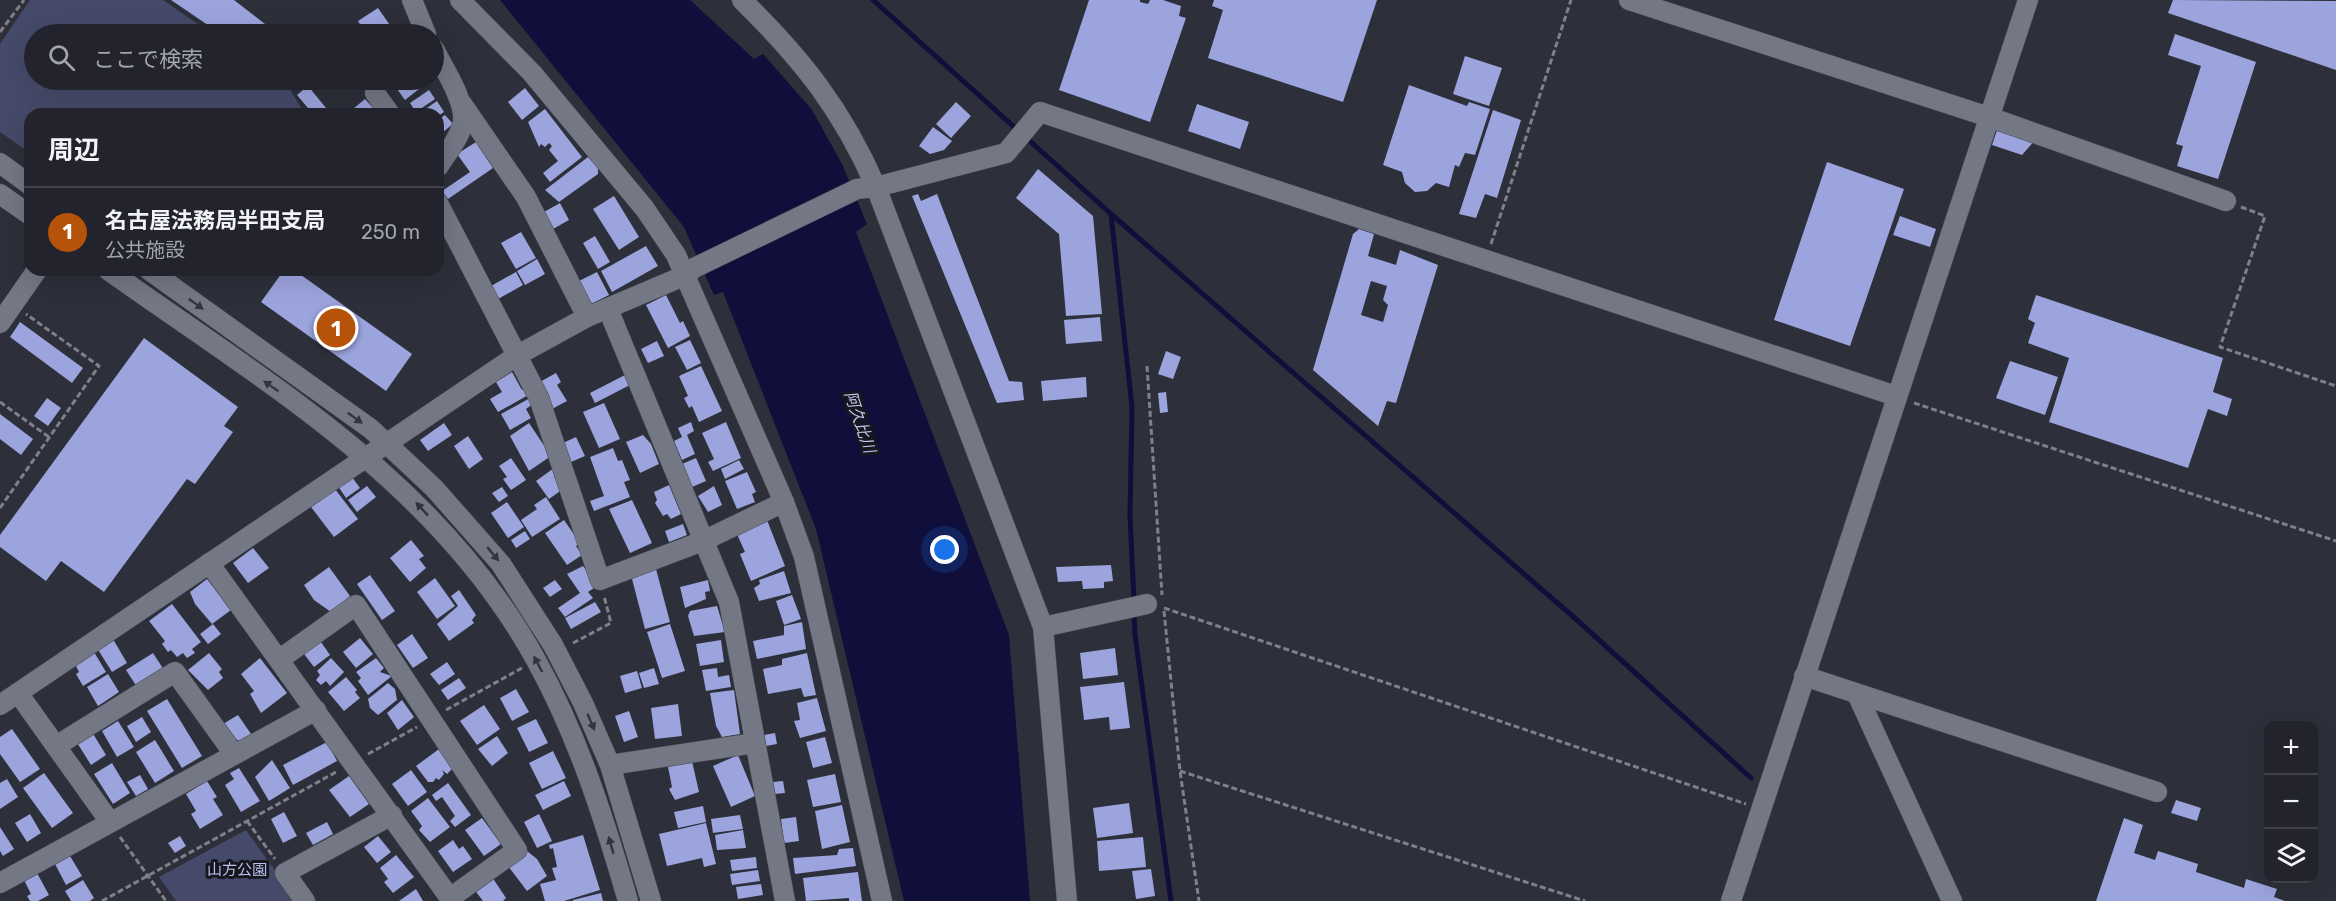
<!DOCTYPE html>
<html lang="ja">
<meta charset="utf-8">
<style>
body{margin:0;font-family:Rubik,"Noto Sans JP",sans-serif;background:#2a2b34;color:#f1f3f6}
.controls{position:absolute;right:18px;bottom:18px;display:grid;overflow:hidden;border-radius:12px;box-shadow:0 6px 24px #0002}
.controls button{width:54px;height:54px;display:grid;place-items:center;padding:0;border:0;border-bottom:2px solid #3f4048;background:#22232c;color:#f1f3f6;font:30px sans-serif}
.you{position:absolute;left:945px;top:550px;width:21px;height:21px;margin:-15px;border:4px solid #fff;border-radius:50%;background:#1a73e8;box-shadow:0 0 0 9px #1a73e833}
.badge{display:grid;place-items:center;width:39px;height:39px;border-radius:50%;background:#b45309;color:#fff;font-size:20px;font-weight:700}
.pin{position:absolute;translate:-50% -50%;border:3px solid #fff;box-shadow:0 2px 6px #0006}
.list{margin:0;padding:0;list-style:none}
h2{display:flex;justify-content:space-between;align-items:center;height:78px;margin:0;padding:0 24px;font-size:26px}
h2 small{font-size:20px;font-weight:400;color:#a2a4a9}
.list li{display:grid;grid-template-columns:39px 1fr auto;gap:18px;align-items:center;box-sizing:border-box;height:90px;padding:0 24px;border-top:2px solid #3f4048}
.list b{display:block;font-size:22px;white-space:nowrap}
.list p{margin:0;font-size:20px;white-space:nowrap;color:#a2a4a9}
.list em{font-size:20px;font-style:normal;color:#a2a4a9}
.icon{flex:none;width:33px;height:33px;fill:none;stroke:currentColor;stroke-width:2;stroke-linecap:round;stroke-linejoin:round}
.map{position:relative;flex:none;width:2336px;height:901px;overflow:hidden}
.search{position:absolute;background:#22232c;box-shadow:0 6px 24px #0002;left:24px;top:24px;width:420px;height:66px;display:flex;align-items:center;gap:15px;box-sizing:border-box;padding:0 21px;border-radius:33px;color:#a2a4a9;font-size:22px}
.panel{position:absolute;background:#22232c;box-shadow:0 6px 24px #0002;left:24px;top:108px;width:420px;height:168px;border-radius:18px}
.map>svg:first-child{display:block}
.green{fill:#464a6a}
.water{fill:#100e3a}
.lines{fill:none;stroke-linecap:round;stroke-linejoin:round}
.stream{stroke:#100e3a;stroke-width:5}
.building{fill:#9ca4dd;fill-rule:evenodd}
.minor-casing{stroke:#4a4b54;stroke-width:21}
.path{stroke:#7f808a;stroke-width:3;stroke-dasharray:6 3;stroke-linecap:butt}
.minor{stroke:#747784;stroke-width:20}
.oneway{fill:#33343c}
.labels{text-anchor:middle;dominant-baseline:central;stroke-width:6;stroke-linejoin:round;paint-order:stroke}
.park-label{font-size:15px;fill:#bbc3f3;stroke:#17181d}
.water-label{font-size:16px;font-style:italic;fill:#c1c8f8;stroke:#17181d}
</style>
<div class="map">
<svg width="2336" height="901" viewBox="0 0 2336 901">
<rect width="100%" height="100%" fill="#2d2f3a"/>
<g class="green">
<path d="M30 0H163L212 34H34V80H276L289 88 305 114H30V153L0 132V44Z"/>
<path d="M246 830 297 901H176L159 877Z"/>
</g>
<path class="water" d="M500 0H690L754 59 763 54 812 110 842 164 867 224 856 232 1009 635 1030 901H904L816 529 723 292 714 295 684 227Z"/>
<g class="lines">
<g class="stream">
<path d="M873 0 1111 214 1132 407 1130 515 1134 602"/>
<path d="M1111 214 1577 620 1751 778"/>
<path d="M1134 612 1135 635 1171 901"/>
</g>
</g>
<g class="building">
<path d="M171 0H234L278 34H221Z"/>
<path d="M1089 0H1140V2L1148 4 1150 0H1163L1181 6 1179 16 1186 18 1150 122 1059 90Z"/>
<path d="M1214 0H1377L1343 102 1208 58 1223 10 1212 6Z"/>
<path d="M2173 0 2336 1V70L2168 13Z"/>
<path d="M378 8 396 34H366L358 21Z"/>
<path d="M2175 34 2256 62 2218 179 2177 166 2183 146 2176 144 2201 66 2168 55Z"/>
<path d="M1465 56 1502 68 1489 106 1453 94Z"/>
<path d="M410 80H421L419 82 423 86 405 100 397 89Z"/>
<path d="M1409 85 1467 106 1469 102 1490 109 1475 155 1465 153 1459 167 1455 165 1449 187 1436 183 1427 191 1415 192 1405 183 1402 172 1383 165Z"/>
<path d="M308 86 331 114H313L297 95Z"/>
<path d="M525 88 539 106 522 120 508 102Z"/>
<path d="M429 90 435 99 416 112 410 103Z"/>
<path d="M365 99 375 110 370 114H347Z"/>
<path d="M437 101 444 112 438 116V114H418Z"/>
<path d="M956 102 971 116 951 138 936 124Z"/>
<path d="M1197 104 1249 122 1240 149 1188 131Z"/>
<path d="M545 109 582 157 550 182 543 173 558 161 549 150 552 146 549 143 545 147 541 144 539 147 528 122Z"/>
<path d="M1493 110 1521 120 1497 198 1485 194 1476 218 1459 214Z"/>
<path d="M445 115 453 124 438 136V120Z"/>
<path d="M933 127 952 141 944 150 930 154 919 146Z"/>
<path d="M1998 127 2035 140 2022 155 1992 145Z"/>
<path d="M476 142 493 168 448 199 442 191 470 172 457 154Z"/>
<path d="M588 157 598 166V174L559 202 545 190Z"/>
<path d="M1827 162 1904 189 1850 346 1774 320Z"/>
<path d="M1038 169 1093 216 1102 314 1066 316 1059 234 1016 198Z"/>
<path d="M918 194 921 201 937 194 1009 381 1022 382 1024 400 997 403 912 196Z"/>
<path d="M614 196 639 237 619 250 593 209Z"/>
<path d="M560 203 569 220 553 229 544 212Z"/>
<path d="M1900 216 1936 229 1930 247 1893 235Z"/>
<path d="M1359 229 1374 234 1368 256 1396 265 1400 250 1438 265 1396 403 1387 401 1378 426 1313 370 1353 234ZM1371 281 1387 286 1383 300 1388 305 1383 322 1361 315Z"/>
<path d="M521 232 536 258 516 269 501 243Z"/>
<path d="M595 236 610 262 598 269 583 243Z"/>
<path d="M646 246 658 266 612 292 601 271Z"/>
<path d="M537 259 545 274 525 285 517 271Z"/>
<path d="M284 270H294L412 354 386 391 261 302Z"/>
<path d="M516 272 523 285 498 299 491 286Z"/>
<path d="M597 272 609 295 589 305 577 282Z"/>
<path d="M666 295 680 323 683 321 690 336 668 348 646 305Z"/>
<path d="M2036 295 2223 358 2213 392 2232 399 2227 416 2208 409 2188 468 2049 422 2069 358 2028 343 2035 323 2028 319Z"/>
<path d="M1100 317 1102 341 1066 344 1064 320Z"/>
<path d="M20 322 83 368 72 383 10 337Z"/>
<path d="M144 338 238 407 224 426 233 432 195 484 187 479 104 592 61 561 46 581 0 547V535Z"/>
<path d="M690 340 701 363 687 370 675 347Z"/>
<path d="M657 341 664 356 648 363 641 349Z"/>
<path d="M1166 351 1181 357 1173 379 1158 374Z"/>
<path d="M2010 361 2058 377 2045 415 1996 398Z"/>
<path d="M701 366 722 411 699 422 692 406 689 408 684 398 688 396 679 376Z"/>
<path d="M512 372 522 390 526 388 530 394 498 412 490 399 502 392 496 382Z"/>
<path d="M556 373 561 382 557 385 567 401 552 409 538 383Z"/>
<path d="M625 375 630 385 595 403 590 393Z"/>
<path d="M1086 377 1087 397 1043 401 1041 381Z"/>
<path d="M1166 392 1168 412 1160 413 1158 393Z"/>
<path d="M47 398 61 408 48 426 34 416Z"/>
<path d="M530 398 533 404 526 409 531 418 510 430 501 414Z"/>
<path d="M604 403 620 439 599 448 583 412Z"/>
<path d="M0 414 33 439 21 455 0 439Z"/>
<path d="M691 422 694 431 687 435 695 454 682 460 674 441 682 437 678 428Z"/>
<path d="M726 422 741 458 713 471 708 462 714 459 702 433Z"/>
<path d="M444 423 452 435 428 451 420 440Z"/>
<path d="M529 423 551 456 529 471 510 436Z"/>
<path d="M643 435 651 444 659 464 640 473 626 442Z"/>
<path d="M468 436 483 459 469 469 454 446Z"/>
<path d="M576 437 585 456 571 462 563 443Z"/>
<path d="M613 448 618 461 622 460 630 480 624 482 630 497 594 511 590 501 604 496 590 457Z"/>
<path d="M511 458 526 480 511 490 503 479 507 477 499 466Z"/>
<path d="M696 458 706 481 692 487 682 464Z"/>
<path d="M739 460 744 469 725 479 721 469Z"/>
<path d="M554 468 558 474 554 477 563 489 549 499 536 481Z"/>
<path d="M747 472 756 492 752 494 755 502 737 509 725 481Z"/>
<path d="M352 477 360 488 346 498 338 486Z"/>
<path d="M669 485 681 514 671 519 667 514 663 516 655 503 657 500 654 492Z"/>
<path d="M367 486 376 497 357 512 348 500Z"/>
<path d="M714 486 722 505 708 512 698 496Z"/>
<path d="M502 487 508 496 499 502 492 493Z"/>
<path d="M335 489 358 519 334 537 311 507Z"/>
<path d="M546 497 560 519 532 537 521 520 537 509 534 505Z"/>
<path d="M632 500 652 543 630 553 609 509Z"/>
<path d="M507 502 524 527 508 538 491 513Z"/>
<path d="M564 520 580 543 576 546 582 555 567 565 545 533Z"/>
<path d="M767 520 785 566 751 581 740 554 745 552 736 532Z"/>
<path d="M683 524 687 535 669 542 665 531Z"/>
<path d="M525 531 530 539 516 548 511 540Z"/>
<path d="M411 540 424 556 419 559 426 568 410 582 390 558Z"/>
<path d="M253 548 269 568 248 583 233 563Z"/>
<path d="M1111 565 1113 581 1104 582V588L1083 589 1082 581 1058 582 1056 567Z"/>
<path d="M583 566 592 578 594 588 588 592 593 598 565 617 558 608 580 593 567 574Z"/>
<path d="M329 567 350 596 331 612 314 600 304 585Z"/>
<path d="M656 569 670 622 645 629 631 575Z"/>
<path d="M784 571 791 593 759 601 754 588 760 584 759 580Z"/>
<path d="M370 575 395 611 382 620 357 584Z"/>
<path d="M435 578 455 606 437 619 417 592Z"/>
<path d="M207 579 231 610 212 624 195 604 190 592Z"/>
<path d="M555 580 562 589 550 597 543 588Z"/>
<path d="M708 580 710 591 705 592 706 599 685 608 680 587Z"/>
<path d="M459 590 476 615 472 620 474 623 449 641 437 624 458 606 451 596Z"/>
<path d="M792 595 801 619 784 625 776 601Z"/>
<path d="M595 602 601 612 571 629 565 618Z"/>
<path d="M172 604 201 642 192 649 195 653 187 658 183 653 177 657 171 650 168 652 162 644 165 641 149 621Z"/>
<path d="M717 606 725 632 694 636 688 616 690 611Z"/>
<path d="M802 622 806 649 757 659 753 641 784 635V626Z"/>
<path d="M213 624 221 634 208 644 200 634Z"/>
<path d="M670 624 685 671 662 678 647 632Z"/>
<path d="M412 634 428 658 413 668 397 645Z"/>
<path d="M360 638 373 654 356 668 343 652Z"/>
<path d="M113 639 127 663 112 672 97 648Z"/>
<path d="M721 640 724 662 700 666 696 644Z"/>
<path d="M321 642 330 655 314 667 304 654Z"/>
<path d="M1115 648 1118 675 1083 679 1080 653Z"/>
<path d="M94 652 106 672 83 686 76 674 79 672 75 664Z"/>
<path d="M153 653 164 670 137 687 126 670Z"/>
<path d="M209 653 222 669 219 672 223 678 208 690 188 670Z"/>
<path d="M807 653 816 695 804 697 801 688 768 694 763 669 782 665V659Z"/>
<path d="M260 658 287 693 261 713 250 694 254 691 241 674Z"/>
<path d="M331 658 344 672 330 686 326 681 321 685 316 680 320 675 317 671Z"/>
<path d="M376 658 384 668 380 672 392 676 368 695 358 681 361 678 356 672Z"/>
<path d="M447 662 455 674 439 685 430 674Z"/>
<path d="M654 668 659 684 644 688 639 673Z"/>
<path d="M717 668 718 677 729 675 731 687 706 691 702 670Z"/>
<path d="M637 671 642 688 625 693 620 676Z"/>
<path d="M108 674 119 692 98 706 87 687Z"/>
<path d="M346 677 357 690 355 692 360 698 344 711 328 692Z"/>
<path d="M459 678 466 688 448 700 441 690Z"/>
<path d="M1124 682 1130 728 1110 730 1109 717 1084 720 1080 687Z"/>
<path d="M388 683 395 689 397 700 378 715 370 708 368 699Z"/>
<path d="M516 689 529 712 512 721 500 698Z"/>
<path d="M734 690 740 734 722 737 716 726 710 693Z"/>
<path d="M817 698 826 731 800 738 794 721 800 720 797 703Z"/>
<path d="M167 699 202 756 182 768 147 711Z"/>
<path d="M402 700 414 717 398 730 387 713Z"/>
<path d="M678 704 682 736 655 739 651 708Z"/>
<path d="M484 705 500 729 477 745 460 721Z"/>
<path d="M629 711 638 737 624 742 615 716Z"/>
<path d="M238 715 251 734 239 741 231 736 223 724Z"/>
<path d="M142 717 151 732 136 742 127 726Z"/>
<path d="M536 719 548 743 529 752 517 728Z"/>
<path d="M118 721 134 747 117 757 102 731Z"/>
<path d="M12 729 40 769 20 782 0 754V737Z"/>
<path d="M92 732 106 755 91 765 76 741Z"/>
<path d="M775 733 777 744 766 746 764 735Z"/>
<path d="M497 736 508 753 492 766 478 749Z"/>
<path d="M825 737 832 763 813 768 806 742Z"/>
<path d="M155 740 174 771 155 783 136 752Z"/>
<path d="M327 742 337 761 293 785 283 765Z"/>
<path d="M439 749 453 768 447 774 442 770 444 774 439 780 436 778 433 782H428L416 766Z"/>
<path d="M553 751 566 778 542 789 529 763Z"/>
<path d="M738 755 755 796 731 807 713 766Z"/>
<path d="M272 760 290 788 269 801 255 777Z"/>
<path d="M692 761 699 792 675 800 669 789 672 787 668 767Z"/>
<path d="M112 763 130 793 113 804 94 774Z"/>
<path d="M239 768 260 801 241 812 225 785 234 779 230 773Z"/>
<path d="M411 770 427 792 408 806 392 784Z"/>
<path d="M44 773 73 813 52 828 23 788Z"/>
<path d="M835 774 841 802 813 807 807 780Z"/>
<path d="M140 775 148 789 136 796 127 782Z"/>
<path d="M349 776 369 804 350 817 329 790Z"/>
<path d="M7 779 18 797 0 809V783Z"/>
<path d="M207 781 217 797 213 799 223 815 200 829 191 814 196 811 186 794Z"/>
<path d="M564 781 571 796 543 810 535 795Z"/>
<path d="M783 781 785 793 774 794 773 782Z"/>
<path d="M448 783 471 815 455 827 450 821 455 816 442 797 436 801 432 795Z"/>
<path d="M428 798 450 827 430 842 419 830 422 826 411 811Z"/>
<path d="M2176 800 2201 808 2197 821 2171 813Z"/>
<path d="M1129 803 1133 833 1097 838 1093 808Z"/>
<path d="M842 805 850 842 822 849 815 811Z"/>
<path d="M703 806 706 822 678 828 674 812Z"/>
<path d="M284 812 297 836 283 843 271 819Z"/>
<path d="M30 814 41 833 27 842 15 823Z"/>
<path d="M539 814 552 841 537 848 524 822Z"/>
<path d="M740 815 743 829 713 833 711 819Z"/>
<path d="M796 817 799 841 784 843 781 819Z"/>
<path d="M482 818 501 844 484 856 465 830Z"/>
<path d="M2124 818 2143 825 2134 853 2155 860 2158 851 2198 864 2196 872 2244 888 2246 879 2277 889 2274 897 2285 901H2096Z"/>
<path d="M327 822 333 834 313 845 306 833Z"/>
<path d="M706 823 716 864 704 867 702 858 667 866 659 834Z"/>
<path d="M0 827 14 849 3 856 0 851Z"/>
<path d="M743 830 746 848 717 850 715 835Z"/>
<path d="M583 835 600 890 564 901H545L540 884 556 880 552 868 557 867 553 848 550 849 549 845Z"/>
<path d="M180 836 186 846 175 853 168 843Z"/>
<path d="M378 836 391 852 377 863 364 847Z"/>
<path d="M1143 837 1146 867 1099 871 1097 841Z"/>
<path d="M453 840 459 849 463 846 472 859 453 872 438 851Z"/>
<path d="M853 848 856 866 795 874 793 858 837 855 839 849Z"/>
<path d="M527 851 537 859 547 876 527 891 508 866Z"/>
<path d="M396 855 414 877 393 893 384 882 388 879 380 868Z"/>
<path d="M70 856 82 876 66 885 55 864Z"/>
<path d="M756 857 757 868 732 871 730 860Z"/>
<path d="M1151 869 1155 896 1136 899 1132 871Z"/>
<path d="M758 870 760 881 732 885 730 874Z"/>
<path d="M858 872 862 901H849V898L806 901 803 878Z"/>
<path d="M37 873 49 895 38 901H30L27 896 31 894 24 880Z"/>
<path d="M492 877 506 898 503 901H483L474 889Z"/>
<path d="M83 880 94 898 90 901H71L65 891Z"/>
<path d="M761 884 763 895 738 899 736 887Z"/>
<path d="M416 889 423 901H399Z"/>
<path d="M601 893 603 901H573V900Z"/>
</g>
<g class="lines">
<defs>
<g id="minor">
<path d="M412 0 426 34"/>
<path d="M460 0 532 73 645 209 676 255 784 502 804 557 882 901"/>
<path d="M742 0C802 59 842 109 876 187L1043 627 1067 901"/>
<path d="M1629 0 1989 117 2226 201"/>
<path d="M434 49C443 67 466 102 463 122 460 138 446 154 438 167"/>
<path d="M375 93 390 114"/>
<path d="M462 104 526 197 587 317"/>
<path d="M0 163 30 185"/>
<path d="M0 194 30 215"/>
<path d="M438 203 539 398 600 580 703 541 784 502"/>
<path d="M108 270C268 384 438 482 536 660 578 736 604 818 628 901"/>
<path d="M149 270 371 429 434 488 501 564 553 645 583 703 610 765 651 901"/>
<path d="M608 309 729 602 785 901"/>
<path d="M0 323 37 270"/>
<path d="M209 563 452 901"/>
<path d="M1043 627 1147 604"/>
<path d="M280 659 356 605 517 850 450 898"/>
<path d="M1804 676 2157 792"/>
<path d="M18 693 110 822"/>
<path d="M1857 694 1952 901"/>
<path d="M0 705 516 356 587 317 686 275 694 268 857 189 876 187 1006 153 1040 112 1896 396"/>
<path d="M56 746 175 672 234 754"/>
<path d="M610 765 755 743"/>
<path d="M0 883 316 710"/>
<path d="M305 901 285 873 392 815"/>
<path d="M1731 901 2028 0"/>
</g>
</defs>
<use href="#minor" class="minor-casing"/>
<g class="path">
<path d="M0 32 24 0"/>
<path d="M2241 207 2265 216 2220 347 2336 386"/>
<path d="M1491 244 1571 0"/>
<path d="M1147 366 1162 595"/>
<path d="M0 402 49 437"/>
<path d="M1914 403 2336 541"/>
<path d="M0 508 99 366 26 314"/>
<path d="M1164 608 1746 804"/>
<path d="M1164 611 1180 771 1199 901"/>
<path d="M573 643 611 623 604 596"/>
<path d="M446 710 522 668"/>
<path d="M368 754 417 727"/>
<path d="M1180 771 1585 901"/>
<path d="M247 821 275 859"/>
<path d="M120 837 166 901"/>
<path d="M102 901 338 771"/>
</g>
<use href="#minor" class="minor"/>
</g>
<defs><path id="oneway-solid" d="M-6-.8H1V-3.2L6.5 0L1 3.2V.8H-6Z" transform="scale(1.5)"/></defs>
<g class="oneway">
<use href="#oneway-solid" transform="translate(196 304) rotate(36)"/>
<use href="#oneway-solid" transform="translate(271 386) rotate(-145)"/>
<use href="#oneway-solid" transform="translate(355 418) rotate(36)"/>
<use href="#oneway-solid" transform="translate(422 509) rotate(-133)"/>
<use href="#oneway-solid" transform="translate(493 554) rotate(50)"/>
<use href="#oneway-solid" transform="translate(538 664) rotate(-118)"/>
<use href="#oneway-solid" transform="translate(591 722) rotate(66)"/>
<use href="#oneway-solid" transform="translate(611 845) rotate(-106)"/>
</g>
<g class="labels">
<g class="park-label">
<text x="237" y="870">山方公園</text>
</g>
<g class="water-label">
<text transform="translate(860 422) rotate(71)">阿久比川</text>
</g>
</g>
</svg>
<div class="controls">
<button>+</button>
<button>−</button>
<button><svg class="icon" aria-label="layers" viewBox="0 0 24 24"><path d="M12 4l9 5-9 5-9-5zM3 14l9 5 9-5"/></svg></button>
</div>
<div class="you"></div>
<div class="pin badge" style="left:336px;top:328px">1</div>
<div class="search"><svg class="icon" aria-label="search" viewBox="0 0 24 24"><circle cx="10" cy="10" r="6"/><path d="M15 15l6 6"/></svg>ここで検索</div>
<section class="panel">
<h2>周辺<small></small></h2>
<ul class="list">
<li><span class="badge">1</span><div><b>名古屋法務局半田支局</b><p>公共施設</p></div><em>250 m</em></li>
</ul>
</section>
</div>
